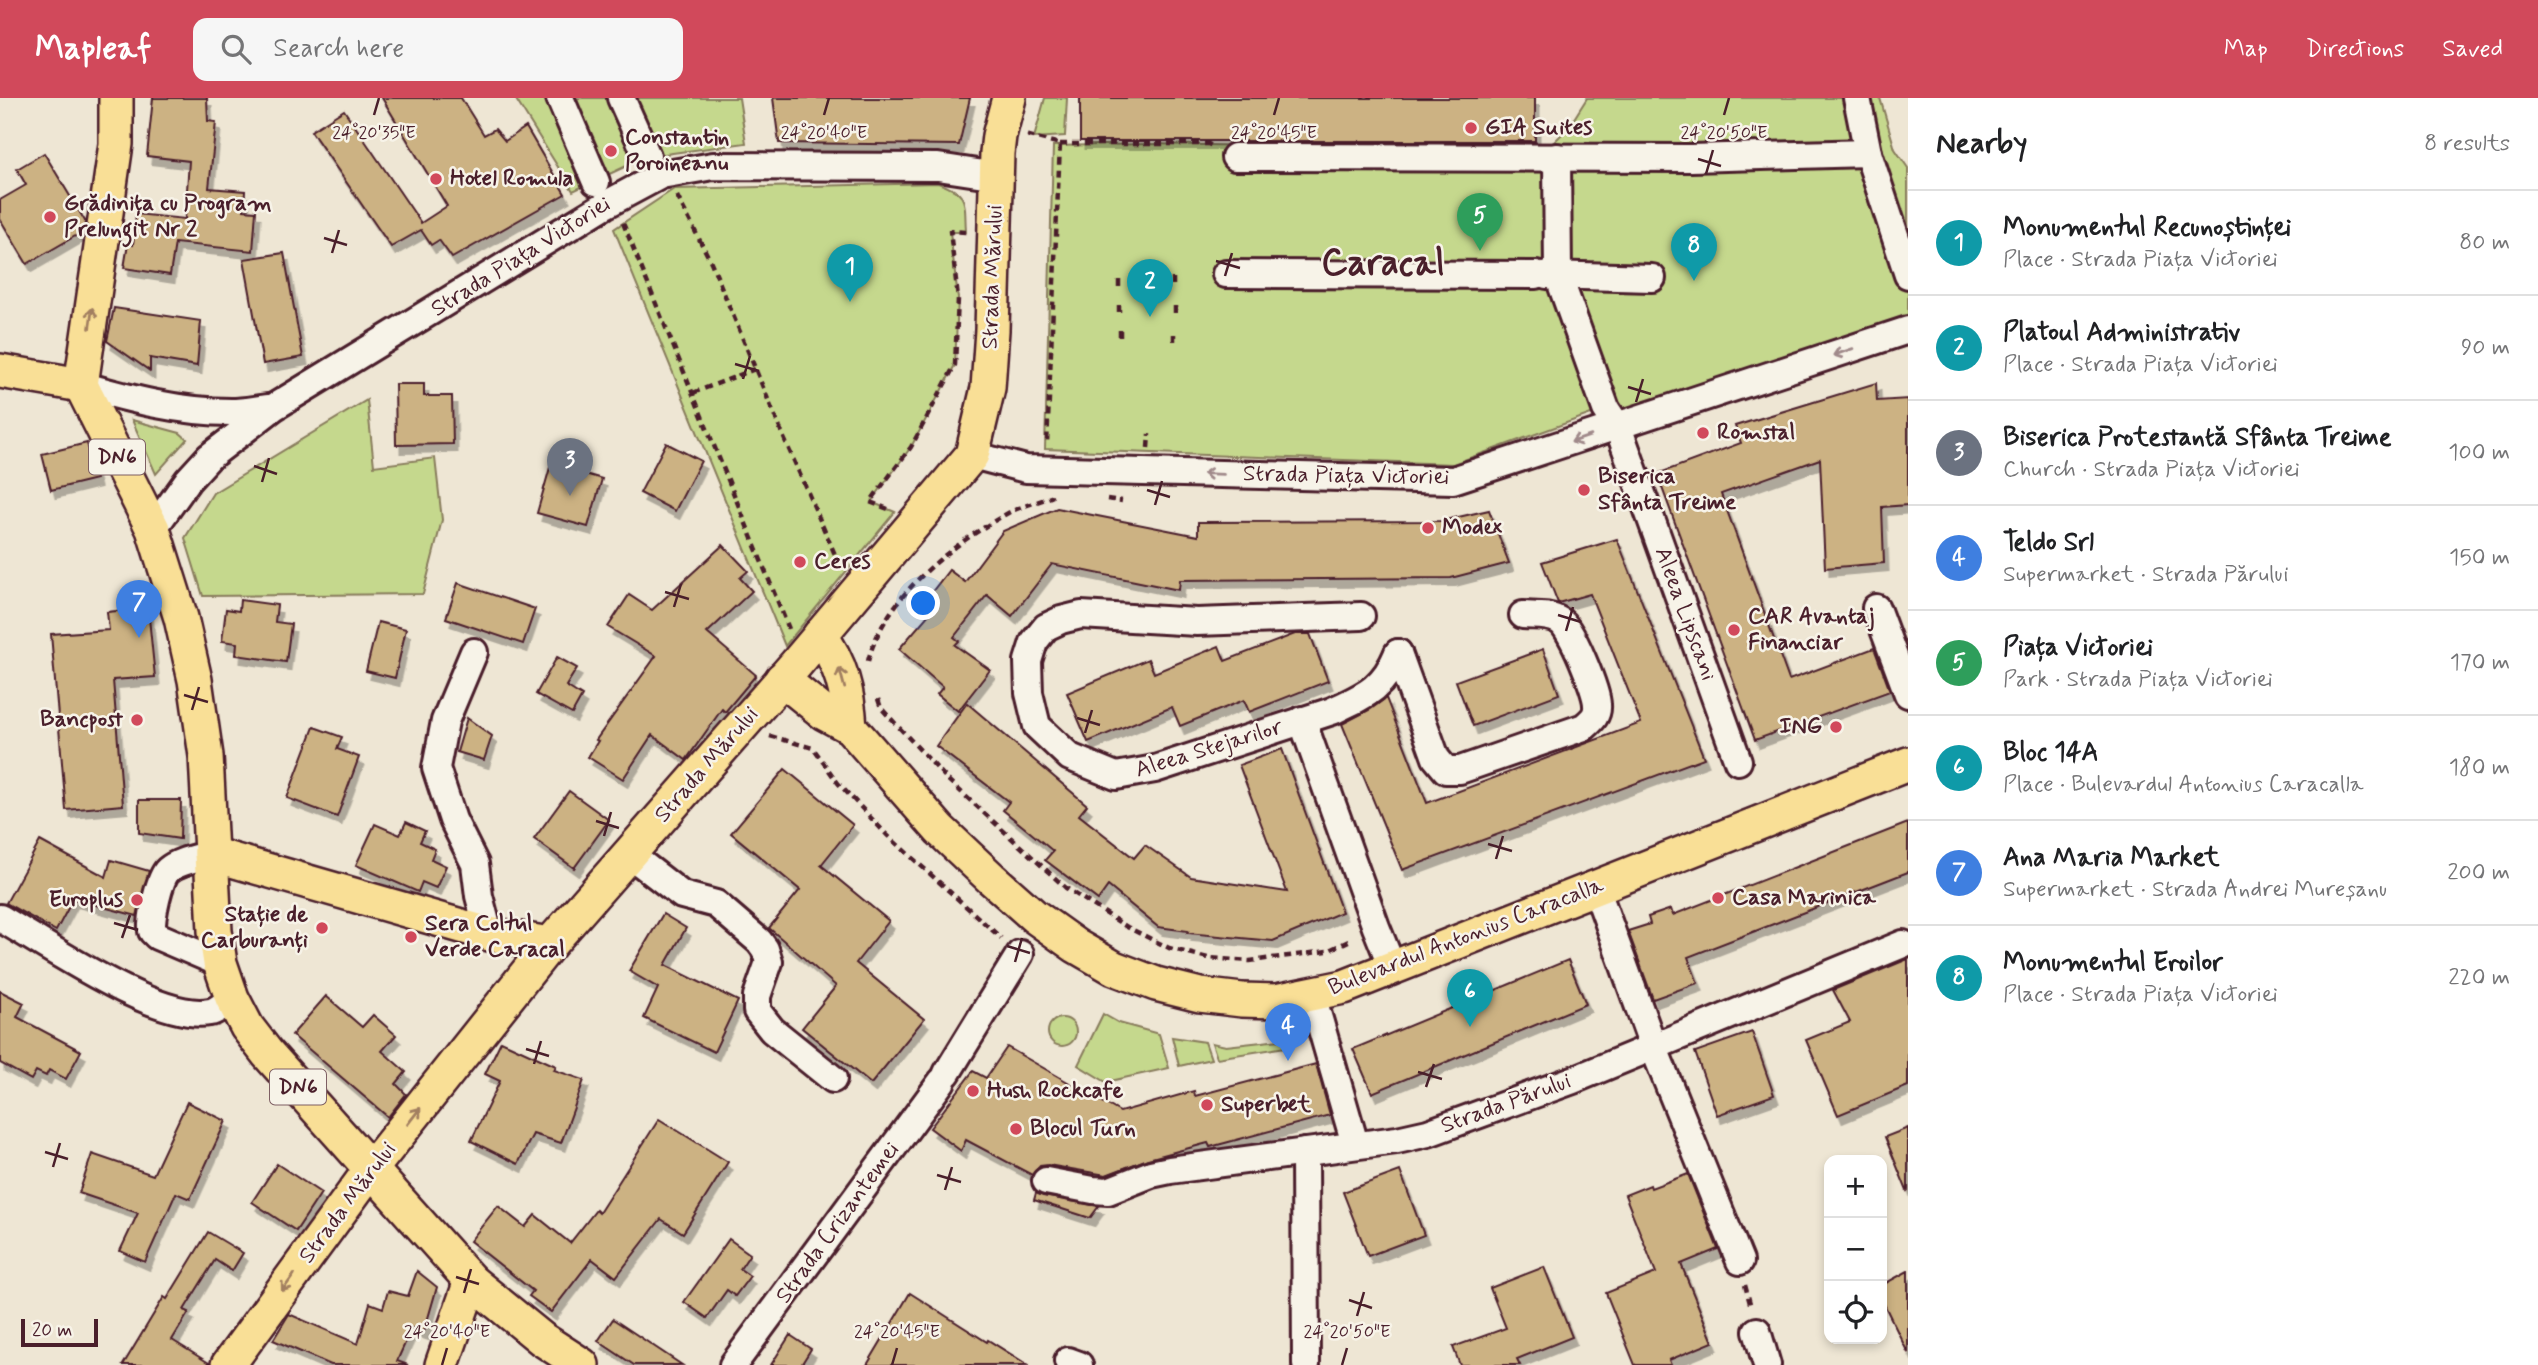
<!DOCTYPE html>
<meta charset="utf-8">
<style>
body{margin:0;font-family:Mynerve,sans-serif;background:#f6f6f6;color:#202124}
.controls{position:absolute;right:21px;bottom:21px;display:grid;overflow:hidden;border-radius:14px;box-shadow:0 4px 10px #0003}
.controls button{width:63px;height:63px;display:grid;place-items:center;padding:0;border:0;border-bottom:2px solid #e0e0e0;background:#fff;color:#202124;font:35px sans-serif}
.scale{position:absolute;left:21px;bottom:18px;width:77px;box-sizing:border-box;padding-left:7px;border:4px solid #4a1f2b;border-top:0;font-size:19px;line-height:24px;white-space:nowrap;color:#4a1f2b;-webkit-text-stroke:5px #f7f3e8;paint-order:stroke}
.you{position:absolute;left:924px;top:506px;width:24px;height:24px;margin:-18px;border:5px solid #fff;border-radius:50%;background:#1a73e8;box-shadow:0 0 0 10px #1a73e833}
.badge{display:grid;place-items:center;width:46px;height:46px;border-radius:50%;background:#d1495b;color:#fff;font-size:23px;font-weight:700}
.pin{position:absolute;translate:-50% -58px;filter:drop-shadow(0 2px 4px #0008)}
.pin::after{content:'';position:absolute;top:37px;width:24px;height:21px;background:inherit;clip-path:polygon(0 0,100% 0,50% 100%)}
.list{margin:0;padding:0;list-style:none}
h2{display:flex;justify-content:space-between;align-items:center;height:91px;margin:0;padding:0 28px;font-size:30px}
h2 small{font-size:23px;font-weight:400;color:#757577}
.list li{display:grid;grid-template-columns:46px 1fr auto;gap:21px;align-items:center;box-sizing:border-box;height:105px;padding:0 28px;border-top:2px solid #e0e0e0}
.list b{display:block;font-size:26px;white-space:nowrap}
.list p{margin:0;font-size:23px;white-space:nowrap;color:#757577}
.list em{font-size:23px;font-style:normal;color:#757577}
.icon{flex:none;width:38px;height:38px;fill:none;stroke:currentColor;stroke-width:2;stroke-linecap:round;stroke-linejoin:round}
.map{position:relative;flex:none;width:1908px;height:1267px;overflow:hidden}
header{display:flex;align-items:center;gap:42px;box-sizing:border-box;height:98px;padding:0 35px;background:#d1495b;color:#fff}
header strong{font-size:33px}
nav{display:flex;gap:38px;margin-inline-start:auto;font-size:24px}
.search{width:490px;height:63px;background:#f6f6f6;display:flex;align-items:center;gap:18px;box-sizing:border-box;padding:0 24px;border-radius:14px;color:#757577;font-size:26px}
main{display:flex}
aside{flex:1;background:#fff}
.map>svg:first-child{display:block}
.green{fill:#c5d88d;stroke:#887c5c;stroke-width:2}
.building{fill:#ccb283;stroke:#4a1f2b;stroke-width:2;filter:url(#shadow)}
.lines{fill:none;stroke-linecap:round;stroke-linejoin:round}
.minor-casing{stroke:#4a1f2b;stroke-width:32}
.major-casing{stroke:#4a1f2b;stroke-width:38}
.path{stroke:#4a1f2b;stroke-width:4.5;stroke-dasharray:7 5;stroke-linecap:butt}
.minor{stroke:#f7f3e8;stroke-width:26}
.major{stroke:#f9df96;stroke-width:33}
.oneway{stroke:#a27f60}
.oneway2{stroke:#a0898a}
.ticks{fill:none;stroke:#4a1f2b;stroke-width:2.5}
.poi-dot{fill:#d1495b;stroke:#f7f3e8;stroke-width:2.5}
.labels{text-anchor:middle;dominant-baseline:central;stroke-width:5;stroke-linejoin:round;paint-order:stroke}
.shield{fill:#f7f3e8;stroke:#7e5f64;stroke-width:2}
.shield-label{font-size:21px;font-weight:bold;fill:#4a1f2b}
.poi-label{font-size:23px;font-weight:bold;fill:#4a1f2b;stroke:#f7f3e8;text-anchor:start}
.street-label{font-size:23px;fill:#4a1f2b;stroke:#f7f3e8}
.town-label{font-size:37px;font-weight:bold;fill:#4a1f2b;stroke:#f7f3e8}
.ticks-label{font-size:18px;text-anchor:middle;fill:#4a1f2b;stroke:#f7f3e8;stroke-width:5;stroke-linejoin:round;paint-order:stroke}
</style>
<header>
<strong>Mapleaf</strong>
<div class="search"><svg class="icon" aria-label="search" viewBox="0 0 24 24"><circle cx="10" cy="10" r="6"/><path d="M15 15l6 6"/></svg>Search here</div>
<nav><a>Map</a><a>Directions</a><a>Saved</a></nav>
</header>
<main>
<div class="map">
<svg width="1908" height="1267" viewBox="0 0 1908 1267">
<defs>
<filter id="shadow"><feDropShadow dx="4.5" dy="8" stdDeviation="0" flood-color="#0004"/></filter>
</defs>
<rect width="100%" height="100%" fill="#eee6d4"/>
<filter id="ink" filterUnits="userSpaceOnUse"><feTurbulence type="fractalNoise" baseFrequency=".0143" numOctaves="2"/><feDisplacementMap in="SourceGraphic" scale="14" xChannelSelector="R" yChannelSelector="G"/><feConvolveMatrix kernelMatrix="1 2 1 2 8 2 1 2 1" color-interpolation-filters="sRGB"/></filter>
<g filter="url(#ink)">
<g class="green">
<path d="M515 0H739L746 45 658 57 633 65 573 93Z"/>
<path d="M1045 0H1067L1065 38 1034 40Z"/>
<path d="M1587 0H1880L1895 51 1908 70V218L1609 318 1591 316 1453 366 1045 351 1053 48 1147 46 1545 53 1568 30Z"/>
<path d="M938 85C970 96 964 104 966 134H950L958 200 955 267 911 349 871 404 895 414 785 548 614 131 674 91Z"/>
<path d="M367 302 374 368 435 360 442 422 423 496 203 498 185 440 213 395Z"/>
<path d="M132 322 180 335 187 341 156 376Z"/>
<path d="M1103 916 1119 925 1159 936 1169 970 1106 984 1078 967Z"/>
<circle cx="1062" cy="934" r="14"/>
<path d="M1172 939 1205 944 1211 961 1179 968Z"/>
<path d="M1289 941 1292 948 1217 960 1212 945 1226 948Z"/>
</g>
<g class="building">
<path d="M153 0H207L208 23 216 24 209 90 245 93 244 112 256 113 253 153 175 145 170 177 124 170 128 146 133 147 136 116 185 121 189 63 147 58Z"/>
<path d="M382 0H461L484 37 495 31 505 43 526 29 565 96 452 160 439 142 431 147 421 132 391 149 311 33 344 12 421 125 447 108Z"/>
<path d="M773 0H970L959 47 779 45Z"/>
<rect x="1080" y="0" width="455" height="43"/>
<path d="M44 55 85 123 84 133 27 166 0 121V102L26 87 17 71Z"/>
<path d="M284 155 303 259 263 266 244 161Z"/>
<path d="M114 210 201 223 197 268 150 260V273L107 243Z"/>
<path d="M1876 285 1877 303 1908 301V407L1882 409 1884 465 1825 470 1820 361 1721 396 1789 582 1874 550 1890 593 1755 642 1657 376 1741 345 1735 328Z"/>
<path d="M395 286H424V298H452L453 346 396 347Z"/>
<path d="M87 345 96 381 51 392 42 356Z"/>
<path d="M666 345 701 363 675 413 640 395Z"/>
<path d="M551 366 602 381 588 429 537 415Z"/>
<path d="M1057 410 1198 438V424L1441 423 1489 412 1509 465 1451 480 1180 482 1179 492 1052 466 1012 518 987 497 954 539 959 543 955 547 990 572 958 613 937 596 943 589 899 551 930 515 921 508 949 472 965 484 1003 433Z"/>
<path d="M1617 441 1704 660 1402 772 1342 626 1371 611 1386 600 1427 705 1641 625 1590 496 1558 505 1542 464Z"/>
<path d="M723 447 748 473 740 480 752 493 707 535 756 577 725 614 722 611 686 662 652 637 623 681 588 659 598 643 596 642 656 558 608 529 629 497 652 512Z"/>
<path d="M458 485 535 511 523 546 446 520Z"/>
<path d="M240 502 277 507 275 524 291 526 286 564 236 557 237 545 222 543 226 511 239 513Z"/>
<path d="M148 510 155 579 113 582 123 707 66 712 51 536 109 532 107 514Z"/>
<path d="M378 524 406 531 395 580 366 573Z"/>
<path d="M1295 536H1310L1328 583 1249 614 1244 602 1180 628 1172 609 1088 644 1067 595 1148 561 1154 575 1219 548 1225 563Z"/>
<path d="M1543 551 1559 596 1473 628 1456 583Z"/>
<path d="M557 559 577 570 566 588 582 598 572 616 536 596Z"/>
<path d="M967 605 1087 707 1079 717 1134 760 1145 747 1191 779 1287 794 1239 667 1282 651 1342 814 1273 843 1187 835 1188 833 1158 829 1108 788 1098 802 1045 762 1053 753 1003 712 1009 704 936 648Z"/>
<path d="M467 620 492 638 484 662 457 654Z"/>
<path d="M314 629 342 639 337 651 359 659 337 719 287 700Z"/>
<path d="M785 671 853 727 821 767 889 823 856 865 924 921 871 986 802 930 836 888 769 830 800 792 731 735Z"/>
<path d="M569 693 609 722 574 770 534 741Z"/>
<path d="M139 702H181L180 741 139 735Z"/>
<path d="M406 724 425 733 420 744 435 751 431 761 446 768 436 790 422 784 418 794 356 767 375 726 400 737Z"/>
<path d="M1908 725V774L1688 859 1698 885 1653 901 1628 833 1650 826 1648 819 1671 811 1673 817Z"/>
<path d="M40 743 106 779 111 762 149 773 137 818 73 801 56 833 6 805Z"/>
<path d="M663 816 686 830 665 867 738 903 714 954 644 920 658 890 629 873Z"/>
<path d="M1908 861V988L1838 1017 1806 942 1850 924 1833 892Z"/>
<path d="M1568 862 1586 906 1372 995 1353 951Z"/>
<path d="M0 893 24 905 17 919 81 953 66 981 49 972 46 978 36 973 31 982 0 965Z"/>
<path d="M326 898 362 929 373 917 396 937 382 953 406 974 396 986 406 996 388 1019 292 937Z"/>
<path d="M1752 934 1774 997 1717 1017 1695 954Z"/>
<path d="M501 943 556 968 554 972 584 982 561 1045 533 1036 518 1066 471 1043 500 983 485 976Z"/>
<path d="M1007 949 1120 1014 1194 993 1195 998 1316 966 1330 1017 1210 1049 1208 1045 1148 1061 1106 1077 1048 1067 1040 1068 1032 1077 966 1042 961 1053 930 1030 973 973 986 980Z"/>
<path d="M187 1004 226 1023 190 1101 176 1095 145 1164 120 1153 138 1115 79 1095 92 1056 153 1077Z"/>
<path d="M659 1021 728 1064 683 1135 661 1121 616 1179 592 1161 551 1214 529 1198 533 1193 470 1143 498 1108 525 1129 535 1117 570 1145 596 1112 599 1115Z"/>
<path d="M1908 1030V1092L1907 1093 1885 1039Z"/>
<path d="M277 1066 321 1095 296 1133 252 1104Z"/>
<path d="M1400 1073 1424 1137 1368 1158 1343 1094Z"/>
<path d="M1688 1076 1718 1151 1681 1166 1713 1244 1669 1262 1671 1267H1635L1606 1195 1656 1175 1625 1097 1650 1087 1651 1090Z"/>
<path d="M1036 1095 1043 1098 1099 1108 1090 1120 1034 1102Z"/>
<path d="M208 1134 243 1155 232 1173 215 1162 184 1212 189 1214 172 1242 209 1265V1267H123L164 1199 167 1201Z"/>
<path d="M729 1141 750 1156 740 1171 750 1178 735 1198 727 1192 707 1220 684 1204Z"/>
<path d="M1544 1169 1572 1239 1517 1261 1520 1267H1460L1453 1249 1506 1230 1490 1190Z"/>
<path d="M417 1173 437 1189 424 1234 412 1230 397 1263 408 1267H331L273 1242 289 1216 358 1246 370 1205 383 1210 388 1193 408 1198Z"/>
<path d="M1908 1173V1255L1882 1202V1187Z"/>
<path d="M910 1195 987 1244 988 1242 1028 1267H867Z"/>
<path d="M613 1221 682 1267H634L598 1243Z"/>
<path d="M790 1237 811 1251 801 1267H771Z"/>
</g>
<g class="lines">
<defs>
<g id="minor">
<path d="M560 0 596 84"/>
<path d="M621 0 647 58"/>
<path d="M1857 0 1868 55 1908 177"/>
<path d="M1235 59 1691 60 1868 55"/>
<path d="M1557 59 1558 177 1606 311 1618 329 1738 663"/>
<path d="M1226 176 1536 177"/>
<path d="M1547 177 1652 180"/>
<path d="M81 287C130 301 180 314 231 314 244 314 257 311 269 310"/>
<path d="M972 357 1026 371 1453 382 1908 232"/>
<path d="M153 431 188 382 209 359 274 309 605 107 661 77 713 68 938 69 997 78"/>
<path d="M1876 510 1908 596"/>
<path d="M1361 518 1197 524 1081 517 1061 522 1046 529 1034 544 1028 563 1029 595 1037 628 1070 659 1116 678 1155 671 1332 613C1366 597 1383 591 1398 555"/>
<path d="M474 554 445 623 436 670 453 722 475 766 479 798 489 836"/>
<path d="M1398 555 1436 660 1446 672H1460L1584 629C1591 623 1598 618 1597 607 1597 593 1571 529 1560 523 1550 516 1534 518 1523 517"/>
<path d="M1302 622 1376 829 1393 871"/>
<path d="M211 756C198 760 178 763 168 772 159 780 151 820 152 833L157 838 220 865"/>
<path d="M629 756 682 797 716 806 759 843 765 851 769 864 757 898V913L772 932 833 981"/>
<path d="M1596 790 1653 948 1740 1163"/>
<path d="M0 820C47 847 158 924 210 914 217 913 226 905 232 900"/>
<path d="M1312 897 1355 1046"/>
<path d="M947 975 1020 856"/>
<path d="M1305 1054 1306 1267"/>
<path d="M1046 1083 1093 1092 1108 1093 1151 1076 1170 1072 1397 1042 1428 1035 1573 982 1903 846"/>
<path d="M1757 1233 1767 1267"/>
<path d="M1068 1263 1079 1267"/>
<path d="M733 1267 942 983"/>
</g>
<g id="major">
<path d="M0 273 81 287"/>
<path d="M81 287 153 431 181 520 195 582 206 658 215 833 220 865 232 900 247 929 267 955 471 1183 542 1241 582 1267"/>
<path d="M81 287 116 46V0"/>
<path d="M820 537C841 565 848 594 850 629"/>
<path d="M782 581 824 615 850 629 940 732 991 780 1034 818 1076 848 1114 870 1156 886 1200 897 1242 902 1276 903 1344 889 1908 666"/>
<path d="M211 756 489 836 550 846"/>
<path d="M228 1267 371 1071 550 846 796 566 972 357 988 290 992 232 997 55 999 38 1009 0"/>
<path d="M442 1267 471 1183"/>
</g>
</defs>
<use href="#minor" class="minor-casing"/>
<use href="#major" class="major-casing"/>
<g class="path">
<path d="M1030 36 1029 38 1060 46 1047 346"/>
<path d="M1060 46H1208L1212 48"/>
<path d="M677 98 711 164 784 340 840 468"/>
<path d="M623 125 789 531"/>
<path d="M1173 180V189"/>
<path d="M1119 182V189"/>
<path d="M1175 208V217"/>
<path d="M1119 214V207"/>
<path d="M1120 232V239"/>
<path d="M1174 236V244"/>
<path d="M693 295 755 271"/>
<path d="M1148 350 1149 336"/>
<path d="M1107 401 1122 403"/>
<path d="M888 411 870 404 911 349 955 267 958 200 950 133 966 134"/>
<path d="M868 563C885 498 951 447 1008 415 1022 408 1038 404 1053 398"/>
<path d="M878 601 881 610 948 682 1066 790 1127 829 1169 850 1208 860 1250 863 1327 853 1353 841"/>
<path d="M770 638 813 650 838 685 887 737 1001 840"/>
<path d="M1745 1187 1751 1209"/>
</g>
<use href="#minor" class="minor"/>
<use href="#major" class="major"/>
</g>
<defs><path id="oneway-shaft" d="M-6 0H5M1.5-3L5.5 0L1.5 3" fill="none" stroke-width="1.6" stroke-linecap="round" stroke-linejoin="round" transform="scale(1.75)"/></defs>
<g class="oneway">
<use href="#oneway-shaft" transform="translate(91 220) rotate(-82)"/>
<use href="#oneway-shaft" transform="translate(842 580) rotate(-105)"/>
<use href="#oneway-shaft" transform="translate(414 1018) rotate(-52)"/>
<use href="#oneway-shaft" transform="translate(288 1185) rotate(126)"/>
</g>
<g class="oneway2">
<use href="#oneway-shaft" transform="translate(1843 254) rotate(161)"/>
<use href="#oneway-shaft" transform="translate(1581 341) rotate(161)"/>
<use href="#oneway-shaft" transform="translate(1213 376) rotate(-178)"/>
</g>
</g>
<path class="ticks" d="M374 17 379 0M824 17 829 0M1274 17 1279 0M1724 17 1729 0M1698 61 1721 68M1706 76 1713 52M324 140 347 147M332 155 339 132M1216 163 1240 170M1225 178 1232 155M735 266 759 273M743 281 750 258M1628 289 1651 296M1636 304 1643 281M254 368 277 376M262 384 269 360M1147 392 1170 399M1155 407 1162 383M665 494 689 501M674 509 681 486M1558 517 1581 524M1566 533 1573 509M184 597 208 604M192 612 199 589M1077 620 1100 627M1085 635 1092 612M596 723 619 730M604 738 611 714M1488 746 1512 753M1496 761 1503 738M114 825 138 832M122 840 130 817M1007 848 1030 855M1015 864 1022 840M526 951 549 958M534 966 541 943M1418 974 1442 981M1426 989 1434 966M45 1054 68 1061M53 1069 60 1045M937 1077 961 1084M945 1092 952 1069M456 1179 479 1186M464 1195 471 1171M1349 1202 1372 1210M1357 1218 1364 1194M442 1267 447 1250M892 1267 897 1250M1342 1267 1347 1250"/>
<g class="poi-dot">
<circle cx="1471" cy="30" r="7"/>
<circle cx="611" cy="53" r="7"/>
<circle cx="436" cy="81" r="7"/>
<circle cx="50" cy="119" r="7"/>
<circle cx="1703" cy="335" r="7"/>
<circle cx="1584" cy="392" r="7"/>
<circle cx="1428" cy="430" r="7"/>
<circle cx="800" cy="464" r="7"/>
<circle cx="1734" cy="532" r="7"/>
<circle cx="137" cy="622" r="7"/>
<circle cx="1836" cy="629" r="7"/>
<circle cx="1718" cy="800" r="7"/>
<circle cx="137" cy="802" r="7"/>
<circle cx="322" cy="830" r="7"/>
<circle cx="411" cy="839" r="7"/>
<circle cx="973" cy="993" r="7"/>
<circle cx="1207" cy="1007" r="7"/>
<circle cx="1016" cy="1031" r="7"/>
</g>
<g class="labels">
<g class="shield">
<rect x="89" y="341.5" width="56" height="35" rx="5"/>
<rect x="270" y="971.5" width="56" height="35" rx="5"/>
</g>
<g class="shield-label">
<text x="117" y="359">DN6</text>
<text x="298" y="989">DN6</text>
</g>
<g class="poi-label">
<text x="1485" y="30">GIA Suites</text>
<text x="625" y="40">Constantin<tspan x="625" dy="26">Poroineanu</tspan></text>
<text x="450" y="81">Hotel Romula</text>
<text x="64" y="106">Grădinița cu Program<tspan x="64" dy="26">Prelungit Nr 2</tspan></text>
<text x="1717" y="335">Romstal</text>
<text x="1598" y="379">Biserica<tspan x="1598" dy="26">Sfânta Treime</tspan></text>
<text x="1442" y="430">Modex</text>
<text x="814" y="464">Ceres</text>
<text x="1748" y="519">CAR Avantaj<tspan x="1748" dy="26">Financiar</tspan></text>
<text x="123" y="622" text-anchor="end">Bancpost</text>
<text x="1822" y="629" text-anchor="end">ING</text>
<text x="1732" y="800">Casa Marinica</text>
<text x="123" y="802" text-anchor="end">Europlus</text>
<text x="308" y="817" text-anchor="end">Stație de<tspan x="308" dy="26">Carburanți</tspan></text>
<text x="425" y="826">Sera Coltul<tspan x="425" dy="26">Verde Caracal</tspan></text>
<text x="987" y="993">Hush Rockcafe</text>
<text x="1221" y="1007">Superbet</text>
<text x="1030" y="1031">Blocul Turn</text>
</g>
<g class="street-label">
<text transform="translate(521 159) rotate(-32)">Strada Piața Victoriei</text>
<text transform="translate(993 179) rotate(-88)">Strada Mărului</text>
<text transform="translate(1346 378) rotate(1)">Strada Piața Victoriei</text>
<text transform="translate(1685 516) rotate(70)">Aleea Lipscani</text>
<text transform="translate(1209 651) rotate(-17)">Aleea Stejarilor</text>
<text transform="translate(707 667) rotate(-49)">Strada Mărului</text>
<text transform="translate(1466 839) rotate(-21)">Bulevardul Antonius Caracalla</text>
<text transform="translate(1506 1006) rotate(-20)">Strada Părului</text>
<text transform="translate(348 1105) rotate(-53)">Strada Mărului</text>
<text transform="translate(838 1125) rotate(-54)">Strada Crizantemei</text>
</g>
<g class="town-label">
<text x="1383" y="166">Caracal</text>
</g>
</g>
<g class="ticks-label">
<text x="374" y="40">24°20'35"E</text>
<text x="824" y="40">24°20'40"E</text>
<text x="1274" y="40">24°20'45"E</text>
<text x="1724" y="40">24°20'50"E</text>
<text x="447" y="1239">24°20'40"E</text>
<text x="897" y="1239">24°20'45"E</text>
<text x="1347" y="1239">24°20'50"E</text>
</g>
</svg>
<div class="controls">
<button>+</button>
<button>−</button>
<button><svg class="icon" aria-label="locate" viewBox="0 0 24 24"><circle cx="12" cy="12" r="6"/><path d="M12 2v4M12 18v4M2 12h4M18 12h4"/></svg></button>
</div>
<div class="scale">20 m</div>
<div class="you"></div>
<div class="pin badge" style="left:850px;top:204px;background:#0f9aa8">1</div>
<div class="pin badge" style="left:1150px;top:219px;background:#0f9aa8">2</div>
<div class="pin badge" style="left:570px;top:398px;background:#6b7280">3</div>
<div class="pin badge" style="left:1288px;top:963px;background:#3f7fe0">4</div>
<div class="pin badge" style="left:1480px;top:153px;background:#2e9e5b">5</div>
<div class="pin badge" style="left:1470px;top:929px;background:#0f9aa8">6</div>
<div class="pin badge" style="left:139px;top:540px;background:#3f7fe0">7</div>
<div class="pin badge" style="left:1694px;top:183px;background:#0f9aa8">8</div>
</div>
<aside>
<h2>Nearby<small>8 results</small></h2>
<ul class="list">
<li><span class="badge" style="background:#0f9aa8">1</span><div><b>Monumentul Recunoștinței</b><p>Place · Strada Piața Victoriei</p></div><em>80 m</em></li>
<li><span class="badge" style="background:#0f9aa8">2</span><div><b>Platoul Administrativ</b><p>Place · Strada Piața Victoriei</p></div><em>90 m</em></li>
<li><span class="badge" style="background:#6b7280">3</span><div><b>Biserica Protestantă Sfânta Treime</b><p>Church · Strada Piața Victoriei</p></div><em>100 m</em></li>
<li><span class="badge" style="background:#3f7fe0">4</span><div><b>Teldo Srl</b><p>Supermarket · Strada Părului</p></div><em>150 m</em></li>
<li><span class="badge" style="background:#2e9e5b">5</span><div><b>Piața Victoriei</b><p>Park · Strada Piața Victoriei</p></div><em>170 m</em></li>
<li><span class="badge" style="background:#0f9aa8">6</span><div><b>Bloc 14A</b><p>Place · Bulevardul Antonius Caracalla</p></div><em>180 m</em></li>
<li><span class="badge" style="background:#3f7fe0">7</span><div><b>Ana Maria Market</b><p>Supermarket · Strada Andrei Mureșanu</p></div><em>200 m</em></li>
<li><span class="badge" style="background:#0f9aa8">8</span><div><b>Monumentul Eroilor</b><p>Place · Strada Piața Victoriei</p></div><em>220 m</em></li>
</ul>
</aside>
</main>
